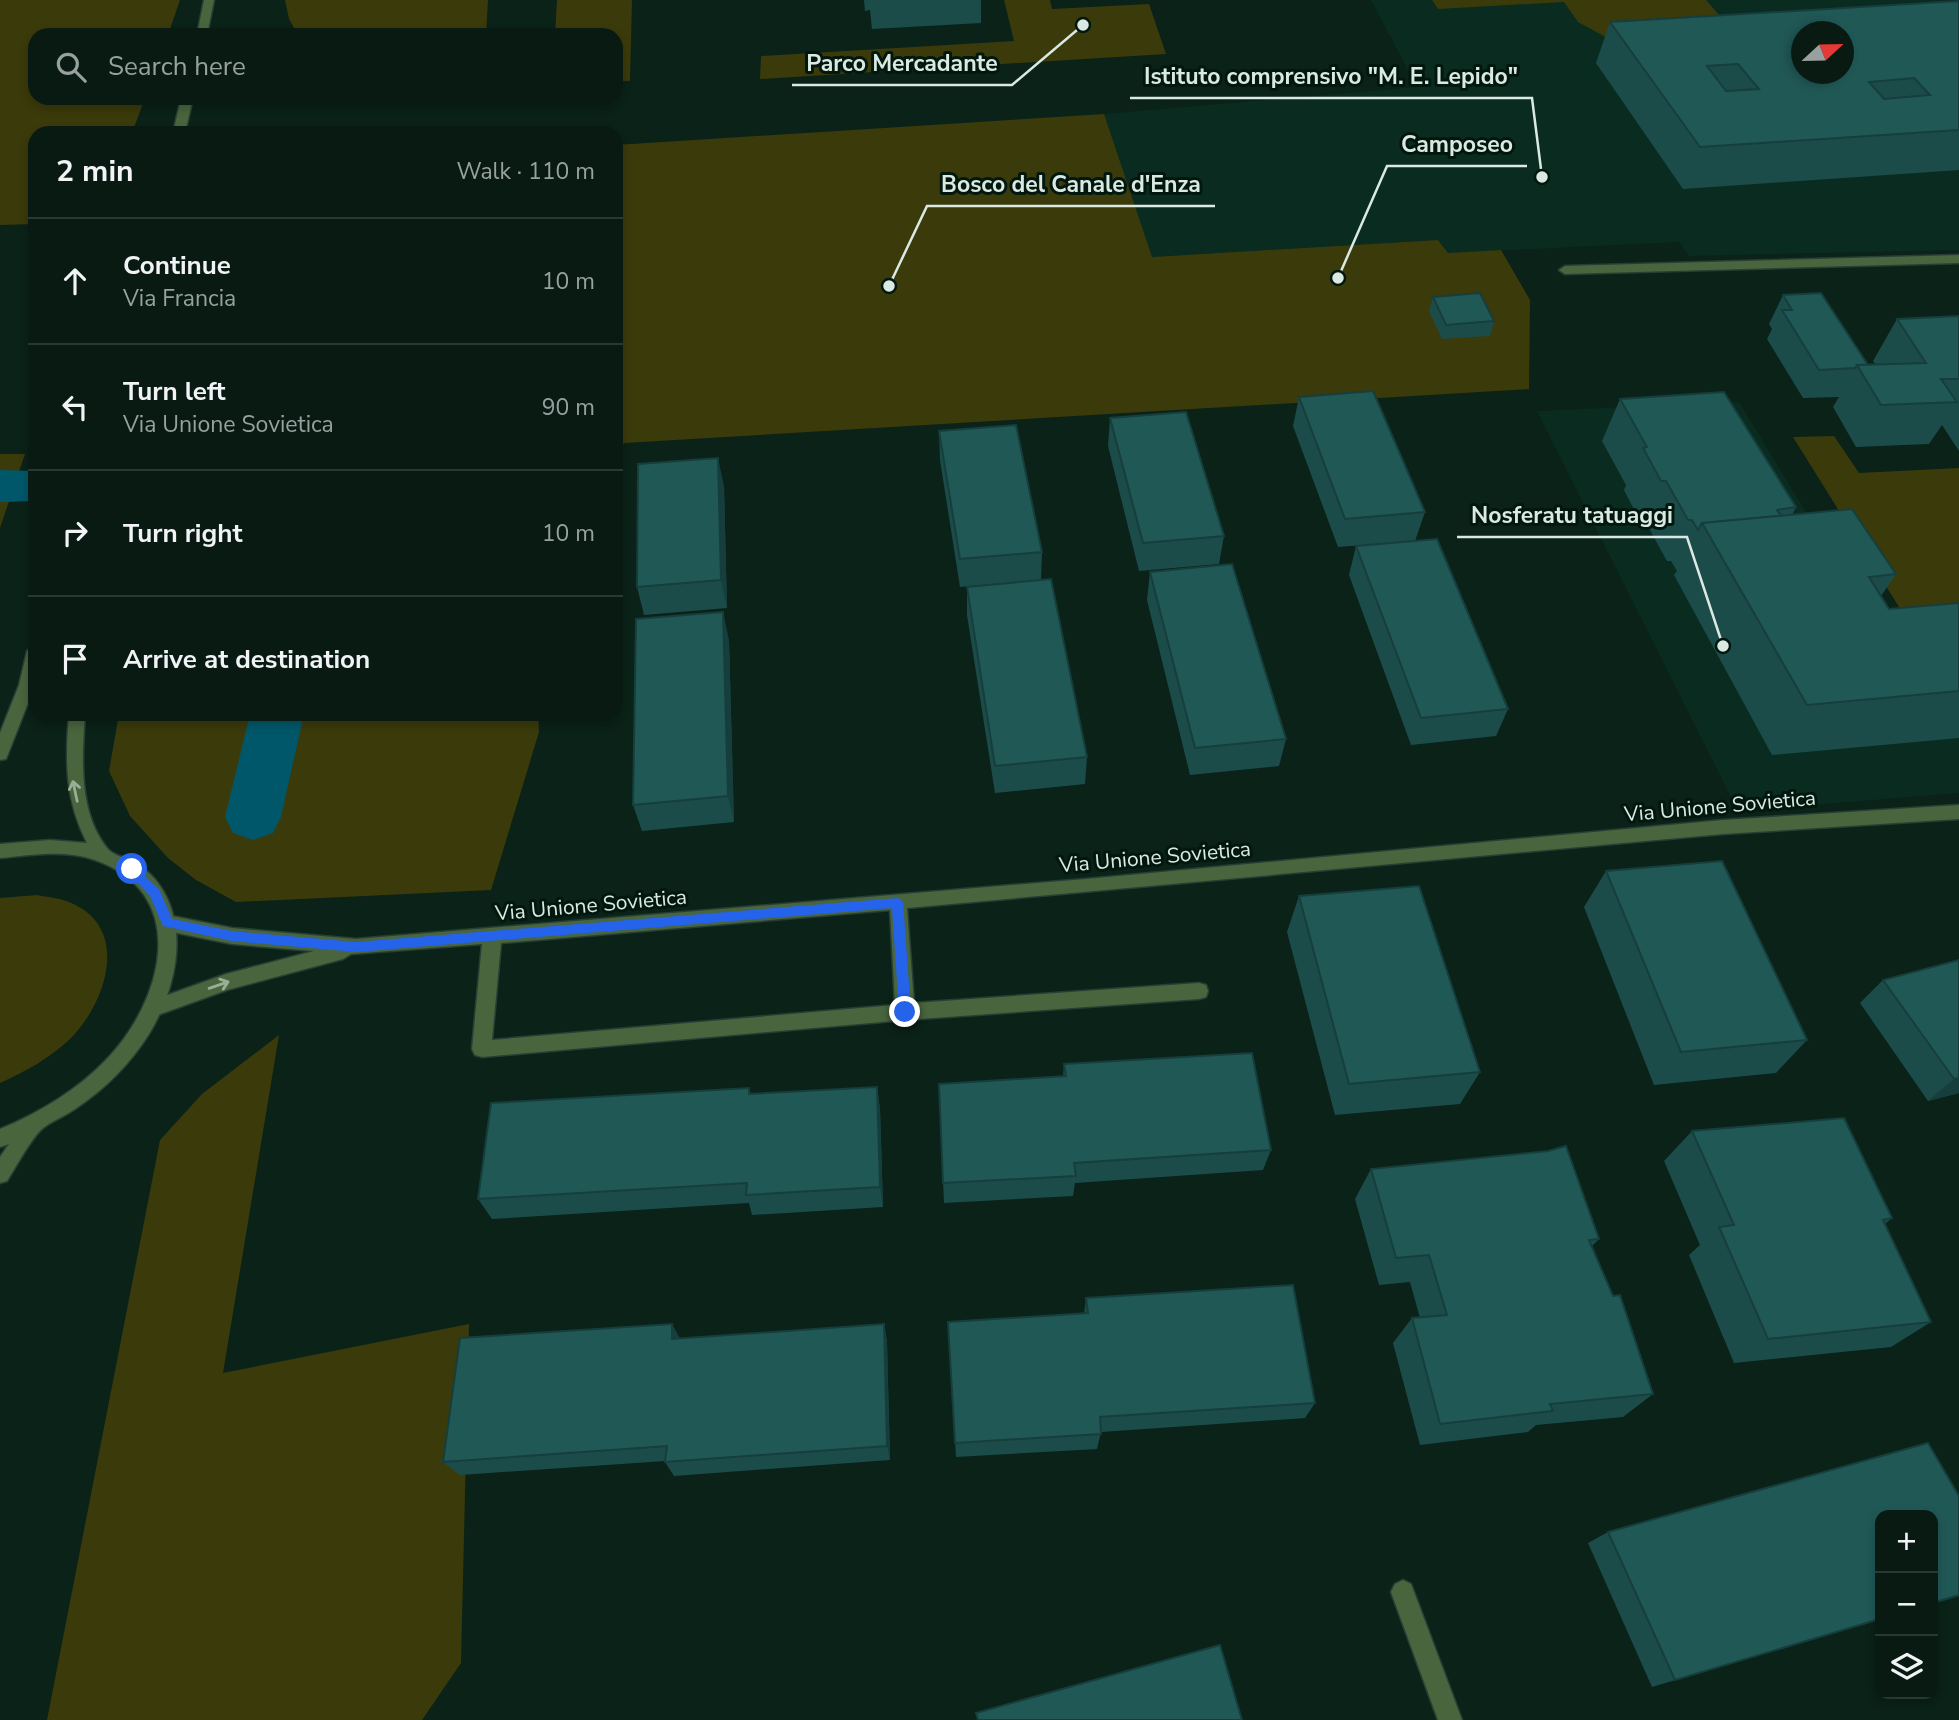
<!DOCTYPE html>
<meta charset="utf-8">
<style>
body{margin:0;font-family:"Nunito Sans",sans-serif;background:#11231b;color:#f1f3f6}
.controls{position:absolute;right:21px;bottom:21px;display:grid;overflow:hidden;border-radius:14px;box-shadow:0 4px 10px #0003}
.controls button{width:63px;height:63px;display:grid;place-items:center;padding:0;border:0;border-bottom:2px solid #293832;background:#081a12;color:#f1f3f6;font:35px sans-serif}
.compass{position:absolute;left:1791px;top:21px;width:63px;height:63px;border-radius:50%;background:#081a12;box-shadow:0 4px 10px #0003;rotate:68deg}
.stop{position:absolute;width:21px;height:21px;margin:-16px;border:5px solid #2563eb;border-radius:50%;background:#fff}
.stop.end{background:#2563eb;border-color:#fff;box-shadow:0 2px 7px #0008}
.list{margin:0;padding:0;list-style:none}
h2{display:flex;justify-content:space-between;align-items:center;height:91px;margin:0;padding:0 28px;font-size:30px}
h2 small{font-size:23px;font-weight:400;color:#98a19f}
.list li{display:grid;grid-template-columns:46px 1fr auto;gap:21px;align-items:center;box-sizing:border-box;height:126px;padding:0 28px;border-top:2px solid #293832}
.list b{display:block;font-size:26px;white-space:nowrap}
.list p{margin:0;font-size:23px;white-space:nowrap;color:#98a19f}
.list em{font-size:23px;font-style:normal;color:#98a19f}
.icon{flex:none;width:38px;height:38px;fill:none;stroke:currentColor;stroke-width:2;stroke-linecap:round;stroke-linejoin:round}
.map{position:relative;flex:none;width:1959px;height:1720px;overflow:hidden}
.search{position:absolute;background:#081a12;box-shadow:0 4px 10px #0003;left:28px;top:28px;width:595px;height:77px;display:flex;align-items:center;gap:18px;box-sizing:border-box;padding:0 24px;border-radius:21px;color:#98a19f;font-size:26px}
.panel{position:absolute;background:#081a12;box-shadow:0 4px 10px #0003;left:28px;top:126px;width:595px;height:595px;border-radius:21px}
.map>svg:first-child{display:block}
.built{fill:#0a2c20;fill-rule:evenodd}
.green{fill:#3b3a0b}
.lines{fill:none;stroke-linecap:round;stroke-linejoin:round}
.canal{fill:#00576a;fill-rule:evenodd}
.minor-casing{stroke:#273e34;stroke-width:3}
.tertiary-casing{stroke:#273e34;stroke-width:3}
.minor{fill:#49653d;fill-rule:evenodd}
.tertiary{fill:#49653d;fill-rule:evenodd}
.wall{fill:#1c4c4a}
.shaded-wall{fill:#163e3c}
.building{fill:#205856;stroke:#163e3c;stroke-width:2;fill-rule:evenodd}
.oneway{stroke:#99ae97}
.route{fill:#2563eb}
.labels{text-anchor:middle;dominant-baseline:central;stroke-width:6;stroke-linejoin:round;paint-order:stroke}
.street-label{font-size:21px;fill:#dae9e1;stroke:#02180f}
.leader{fill:none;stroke:#dae9e1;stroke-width:2.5}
.callout-dot{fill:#dae9e1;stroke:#02180f;stroke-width:2.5}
.callout-label{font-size:23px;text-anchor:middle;font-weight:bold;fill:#dae9e1;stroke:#02180f;stroke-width:6;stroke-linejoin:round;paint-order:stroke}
</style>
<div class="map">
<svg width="1959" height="1720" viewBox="0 0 1959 1720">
<rect width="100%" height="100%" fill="#0a2218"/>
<g class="built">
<path d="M1371 0H1959V250L1689 256 1679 242 1448 253 1438 240 1151 257 1104 114 1417 87ZM1801 32H1843V74H1801Z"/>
<path d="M1739 402 1889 648 1959 641V793L1738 811 1537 411Z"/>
</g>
<g class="green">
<path d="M0 0H180L168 35H35V98H145L132 133H35V224L0 225Z"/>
<path d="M285 0H488L486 35H298L289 19Z"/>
<path d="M557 0H632L630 81H616V35H555Z"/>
<path d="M1004 0H1050L1052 9 1149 4 1166 54 760 79 761 56 1014 41Z"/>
<path d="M1432 0H1706L1719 15V24L1613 41 1578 22 1564 2 1438 9Z"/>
<path d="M304 98H429L427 100 303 105Z"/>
<path d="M1104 114 1152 257 1438 240 1448 253 1501 250 1530 300 1529 389 624 443 616 458V145Z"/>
<path d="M1834 436 1859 473 1959 468V635L1919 639 1793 437Z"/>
<path d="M0 454H25L0 528Z"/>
<path d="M119 714H538L539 732 491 890 236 902 196 880 168 858 130 816 109 771Z"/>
<path d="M37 895C47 897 59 898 69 902 131 927 107 1000 72 1037 51 1058 26 1071 0 1083V898Z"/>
<path d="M279 1035 223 1373 469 1324 461 1663 422 1720H47L160 1140 202 1094Z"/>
</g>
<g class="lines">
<g class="canal">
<path d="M0 470 35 471V501L0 502Z"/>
<path d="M250 714H304L281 817 273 833 253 840 233 833 225 817Z"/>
</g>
<defs>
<g id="minor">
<path d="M1959 255V263L1565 274 1559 270 1565 266Z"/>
<path d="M1959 805V819L1723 834 907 908 914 1003 1199 983 1206 985 1208 991 1206 997 1199 999 905 1020 482 1057 475 1055 472 1049 482 944 351 954 343 959 227 990 155 1016 148 1014 146 1008 148 1002 226 974 314 951 232 944 167 931 161 928 158 923 161 918 167 915 232 928 356 939 1086 879 1723 820ZM890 910 895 1005 492 1040 501 943Z"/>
<path d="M1403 1580 1411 1584 1462 1720H1438L1391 1592 1395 1584Z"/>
</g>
<g id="tertiary">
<path d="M204 0H214L207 35H197Z"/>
<path d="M181 98H193L185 133H173Z"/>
<path d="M35 645V685L8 754 6 759 0 760V733L19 685 27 651Z"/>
<path d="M69 714H85C82 756 78 812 107 848 112 855 126 858 135 862 142 867 153 876 158 883 191 928 175 991 149 1034 130 1064 105 1089 75 1109 65 1116 52 1121 43 1128 31 1138 16 1167 7 1181L0 1183V1157L9 1144 0 1147V1129C39 1113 77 1090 106 1060 163 1001 192 894 95 860 65 849 30 855 0 858V844L50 840 87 843C65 800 65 761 69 714Z"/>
</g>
</defs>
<use href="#minor" class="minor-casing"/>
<use href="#tertiary" class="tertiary-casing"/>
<use href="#minor" class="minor"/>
<use href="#tertiary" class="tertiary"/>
</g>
<g class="wall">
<path d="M864 0H981V23L872 29 870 10 865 11Z"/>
<path d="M1959 1V170L1683 189 1596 63 1610 22Z"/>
<path d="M1783 295 1868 365H1876L1873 361 1897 319 1959 316V451L1942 425 1929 444 1856 447 1833 407 1839 397 1803 398 1767 339 1772 329 1769 324Z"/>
<path d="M1433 297 1494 321 1490 336 1442 339 1429 311Z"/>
<path d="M1299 397 1425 512 1415 541 1338 547 1293 426Z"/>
<path d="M1620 399 1796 507 1792 515 1896 574 1881 596 1889 609 1959 603V738L1772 755 1674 575 1677 571 1671 561H1667L1646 523H1641L1624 490 1626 485 1602 441Z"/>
<path d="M1110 418 1224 536 1219 564 1139 571 1108 446Z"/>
<path d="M939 431 1042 552 1041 580 960 587 940 460Z"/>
<path d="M724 486 727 608 644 615 637 587Z"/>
<path d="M1356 546 1508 709 1496 736 1411 745 1349 575Z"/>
<path d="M1150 572 1286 739 1279 766 1190 775 1147 600Z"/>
<path d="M967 587 1087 757 1085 784 995 793 967 615Z"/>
<path d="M729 640 734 822 642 831 633 805Z"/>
<path d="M1606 871 1807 1040 1776 1073 1654 1085 1584 907Z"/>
<path d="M1299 896 1480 1072 1460 1104 1335 1115 1287 932Z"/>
<path d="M1959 960V1093L1928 1101 1860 1003 1883 980Z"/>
<path d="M1064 1064 1271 1150 1263 1170 1075 1183 1073 1196 944 1203 939 1084 1063 1076Z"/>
<path d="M877 1087 880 1109 883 1207 752 1215 749 1203 492 1219 478 1199 749 1088 751 1094Z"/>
<path d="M1692 1131 1892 1218 1885 1224 1931 1322 1891 1347 1734 1363 1689 1255 1700 1245 1664 1161Z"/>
<path d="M1371 1169 1599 1239 1591 1247 1653 1394 1623 1417 1536 1425 1528 1432 1420 1445 1393 1343 1412 1318H1420L1410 1282 1379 1285 1355 1199Z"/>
<path d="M1086 1298 1315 1403 1305 1418 1101 1432 1097 1449 956 1457 948 1322 1084 1314Z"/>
<path d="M672 1324 680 1339 884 1324 887 1342 890 1460 674 1476 665 1462V1461L460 1475 443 1462Z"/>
<path d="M1959 1496V1596L1933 1604 1880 1515V1619L1652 1687 1588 1543 1608 1532Z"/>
</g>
<g class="shaded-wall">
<path d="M718 458 724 486 727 608 721 580Z"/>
<path d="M723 612 729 640 734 822 728 796Z"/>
<path d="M1959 1078V1093L1928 1101 1954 1079Z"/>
<path d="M877 1087 880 1109 883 1207 880 1187Z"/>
<path d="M672 1324 681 1341 672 1339Z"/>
<path d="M884 1324 887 1342 890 1460 887 1446Z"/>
</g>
<g class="building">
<path d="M1959 1V130L1700 147 1610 22ZM1802 32H1844V74H1802ZM1738 64 1759 89 1726 91 1707 66ZM1914 78 1930 95 1884 99 1869 82Z"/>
<path d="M1480 293 1494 321 1446 325 1433 297Z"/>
<path d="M1821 293 1868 365H1857L1855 368 1819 370 1782 310H1792L1783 295Z"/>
<path d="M1959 316V379H1941L1957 402 1881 405 1857 365 1926 363 1897 319Z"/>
<path d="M1373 391 1425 512 1345 519 1299 397Z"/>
<path d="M1724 392 1796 507 1777 510 1781 516 1702 523 1698 530 1692 520H1688L1666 481H1661L1643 448 1647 447 1620 399Z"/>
<path d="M1186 412 1224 536 1143 543 1110 418Z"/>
<path d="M1016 425 1042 552 960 559 939 431Z"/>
<path d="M718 458 721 580 637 587 638 464Z"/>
<path d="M1852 509 1896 574 1869 577 1889 609 1959 603V691L1807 705 1702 523Z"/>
<path d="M1437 539 1508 709 1421 718 1356 546Z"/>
<path d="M1232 564 1286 739 1195 748 1150 572Z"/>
<path d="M1051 579 1087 757 995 766 967 587Z"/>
<path d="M723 612 728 796 633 805 636 619Z"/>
<path d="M1722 861 1807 1040 1681 1052 1606 871Z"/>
<path d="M1419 886 1480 1072 1349 1084 1299 896Z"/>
<path d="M1959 960V1078L1954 1079 1883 980Z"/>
<path d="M1252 1053 1271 1150 1074 1163 1076 1176 943 1183 939 1084 1066 1076 1064 1064Z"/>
<path d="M877 1087 880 1187 746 1195 747 1183 478 1199 491 1103 749 1088V1094Z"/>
<path d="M1844 1118 1892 1218 1883 1220 1931 1322 1768 1339 1719 1227 1734 1225 1692 1131Z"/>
<path d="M1566 1146 1599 1239 1589 1240 1613 1296 1620 1295 1653 1394 1550 1404 1553 1411 1440 1424 1412 1318 1447 1315 1429 1255 1396 1258 1371 1169 1548 1151Z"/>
<path d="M1293 1285 1315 1403 1100 1417 1101 1434 955 1443 948 1322 1088 1313 1086 1298Z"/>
<path d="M672 1324V1339L884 1324 887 1446 665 1462 667 1446 443 1462 460 1338Z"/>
<path d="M1928 1443 1959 1496V1595L1933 1603V1515H1880V1619L1675 1680 1608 1532Z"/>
<path d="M1220 1645 1242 1720H978L976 1713Z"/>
</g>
<defs><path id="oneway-shaft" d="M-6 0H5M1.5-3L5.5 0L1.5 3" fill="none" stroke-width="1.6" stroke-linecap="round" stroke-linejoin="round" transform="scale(1.75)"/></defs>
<g class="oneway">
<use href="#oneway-shaft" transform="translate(75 791) rotate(-102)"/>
<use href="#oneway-shaft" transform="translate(219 985) rotate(-19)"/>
</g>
<path class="route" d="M132 865 159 889 172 919 232 931 356 942 898 898 903 902 911 1012 905 1018 899 1012 892 908 356 952 232 941 163 926 150 896 128 873V866Z"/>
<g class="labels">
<g class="street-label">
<text transform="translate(1720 806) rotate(-5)">Via Unione Sovietica</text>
<text transform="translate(1155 857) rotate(-5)">Via Unione Sovietica</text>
<text transform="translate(591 905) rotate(-5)">Via Unione Sovietica</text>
</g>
</g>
<path class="leader" d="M1083 25L1012 85H792M1542 177L1532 98H1130M1338 278L1387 166H1527M889 286L927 206H1215M1723 646L1687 537H1457"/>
<g class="callout-dot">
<circle cx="1083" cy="25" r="7"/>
<circle cx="1542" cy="177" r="7"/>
<circle cx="1338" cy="278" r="7"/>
<circle cx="889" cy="286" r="7"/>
<circle cx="1723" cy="646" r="7"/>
</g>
<g class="callout-label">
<text x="902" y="71">Parco Mercadante</text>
<text x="1331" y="84">Istituto comprensivo "M. E. Lepido"</text>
<text x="1457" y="152">Camposeo</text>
<text x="1071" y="192">Bosco del Canale d'Enza</text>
<text x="1572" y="523">Nosferatu tatuaggi</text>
</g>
</svg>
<div class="controls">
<button>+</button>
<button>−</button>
<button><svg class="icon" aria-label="layers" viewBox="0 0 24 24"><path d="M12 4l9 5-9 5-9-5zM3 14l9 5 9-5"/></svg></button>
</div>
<svg class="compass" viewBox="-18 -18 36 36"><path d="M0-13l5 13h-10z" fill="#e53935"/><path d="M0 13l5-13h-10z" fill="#98a19f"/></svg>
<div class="stop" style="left:132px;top:869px"></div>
<div class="stop end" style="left:905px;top:1012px"></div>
<div class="search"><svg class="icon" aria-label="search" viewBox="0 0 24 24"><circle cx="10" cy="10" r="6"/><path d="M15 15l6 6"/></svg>Search here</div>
<section class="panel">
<h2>2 min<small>Walk · 110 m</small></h2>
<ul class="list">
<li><svg class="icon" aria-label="ahead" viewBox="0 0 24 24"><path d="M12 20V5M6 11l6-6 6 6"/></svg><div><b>Continue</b><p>Via Francia</p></div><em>10 m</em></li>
<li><svg class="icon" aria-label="left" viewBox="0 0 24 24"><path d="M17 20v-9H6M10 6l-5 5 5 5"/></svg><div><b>Turn left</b><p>Via Unione Sovietica</p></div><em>90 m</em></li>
<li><svg class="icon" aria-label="right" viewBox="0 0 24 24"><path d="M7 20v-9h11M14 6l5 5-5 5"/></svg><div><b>Turn right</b></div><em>10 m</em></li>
<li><svg class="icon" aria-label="arrive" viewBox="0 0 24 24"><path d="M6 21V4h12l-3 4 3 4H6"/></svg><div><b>Arrive at destination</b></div></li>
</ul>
</section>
</div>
